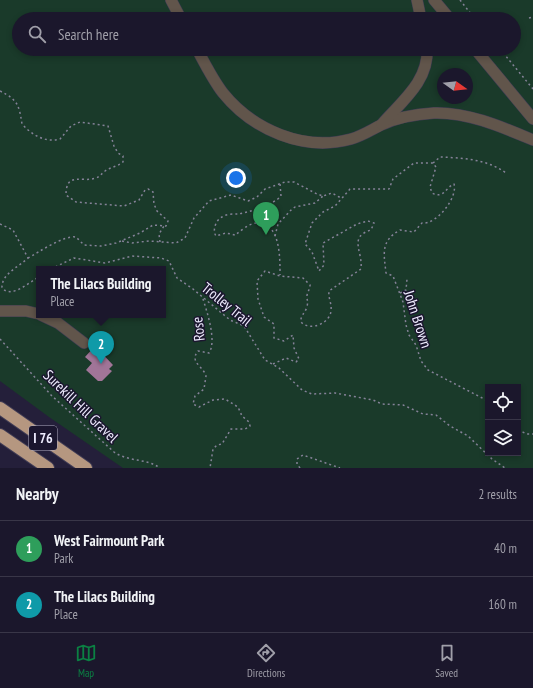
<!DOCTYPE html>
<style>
body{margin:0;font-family:"PT Sans Narrow",sans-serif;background:#242034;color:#f1f3f6}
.controls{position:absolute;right:12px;bottom:12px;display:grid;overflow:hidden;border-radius:0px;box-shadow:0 2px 6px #0003}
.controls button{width:36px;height:36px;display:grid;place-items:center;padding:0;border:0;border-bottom:1px solid #393648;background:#1b172c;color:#f1f3f6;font:20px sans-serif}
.compass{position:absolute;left:437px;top:68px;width:36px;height:36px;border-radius:50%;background:#1b172c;box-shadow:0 2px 6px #0003;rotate:105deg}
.you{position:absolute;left:236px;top:178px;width:14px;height:14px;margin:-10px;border:3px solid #fff;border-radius:50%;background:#1a73e8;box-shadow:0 0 0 6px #1a73e833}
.badge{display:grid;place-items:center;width:26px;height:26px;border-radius:50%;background:#0b8043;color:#fff;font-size:13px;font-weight:700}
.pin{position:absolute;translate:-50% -33px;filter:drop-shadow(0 1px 2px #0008)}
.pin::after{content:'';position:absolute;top:21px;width:14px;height:12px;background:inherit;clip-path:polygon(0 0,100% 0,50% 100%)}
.popup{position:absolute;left:36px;top:266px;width:130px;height:52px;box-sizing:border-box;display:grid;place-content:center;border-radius:0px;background:#1b172c;filter:drop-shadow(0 1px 3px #0005);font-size:13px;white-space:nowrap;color:#a09fa9}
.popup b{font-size:15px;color:#f1f3f6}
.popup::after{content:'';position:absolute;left:50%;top:100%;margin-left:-8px;border:8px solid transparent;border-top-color:#1b172c}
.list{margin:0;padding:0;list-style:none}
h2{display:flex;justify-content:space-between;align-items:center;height:52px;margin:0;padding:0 16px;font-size:17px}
h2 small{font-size:13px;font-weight:400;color:#a09fa9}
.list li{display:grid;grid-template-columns:26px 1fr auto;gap:12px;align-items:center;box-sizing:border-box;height:56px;padding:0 16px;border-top:1px solid #393648}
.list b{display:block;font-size:15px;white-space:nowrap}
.list p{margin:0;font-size:13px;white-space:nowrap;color:#a09fa9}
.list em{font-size:13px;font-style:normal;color:#a09fa9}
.icon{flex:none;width:22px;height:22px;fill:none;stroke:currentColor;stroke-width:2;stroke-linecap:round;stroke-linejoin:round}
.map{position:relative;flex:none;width:533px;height:468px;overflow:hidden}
.search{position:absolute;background:#1b172c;box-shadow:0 2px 6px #0003;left:12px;right:12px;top:12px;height:44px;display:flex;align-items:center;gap:10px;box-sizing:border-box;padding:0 14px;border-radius:22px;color:#a09fa9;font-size:15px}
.sheet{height:164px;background:#1b172c}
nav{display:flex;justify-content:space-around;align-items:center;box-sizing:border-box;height:56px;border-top:1px solid #393648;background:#1b172c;font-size:11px;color:#a09fa9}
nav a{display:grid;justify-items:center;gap:2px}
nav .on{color:#0b8043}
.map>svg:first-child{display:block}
.green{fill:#1a3a2a;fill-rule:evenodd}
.building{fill:#a17598}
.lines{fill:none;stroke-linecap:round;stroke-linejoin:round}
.minor-casing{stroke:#403c55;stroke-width:12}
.highway-casing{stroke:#403c55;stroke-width:14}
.path{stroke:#858298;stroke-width:1.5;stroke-dasharray:2 3;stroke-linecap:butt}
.minor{stroke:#61554b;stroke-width:11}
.highway{stroke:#b59780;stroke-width:12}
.labels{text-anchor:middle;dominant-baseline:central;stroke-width:3;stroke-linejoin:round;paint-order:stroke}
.shield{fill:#1b162f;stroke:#afacc0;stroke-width:1}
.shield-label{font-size:14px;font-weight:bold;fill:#eeecfe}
.street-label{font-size:15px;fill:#eeecfe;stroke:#1b162f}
</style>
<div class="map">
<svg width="533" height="468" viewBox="0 0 533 468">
<rect width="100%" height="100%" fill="#241f3a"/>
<path class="green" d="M0 0H533V468H123L49 417 0 381ZM19 19H514V49H19ZM443 74H467V98H443ZM39 269H163V315H39ZM488 387H518V453H488Z"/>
<path class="building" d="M95 346 113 365 109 369 112 371 102 381H98L86 370 92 363 85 357Z"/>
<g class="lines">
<defs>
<g id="minor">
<path d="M171 0 181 19"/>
<path d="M417 0 421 19"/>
<path d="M434 0 450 19"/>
<path d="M197 49C205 64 213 80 223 93 253 130 304 152 351 139 362 136 371 130 381 125 396 118 417 114 434 113 468 112 502 127 533 140"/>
<path d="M475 49 533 119"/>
<path d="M382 124C401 102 429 81 427 49"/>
<path d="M0 311H26L39 314"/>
<path d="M41 315 58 323 84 343"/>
</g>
<g id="highway">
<path d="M0 408 86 468"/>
<path d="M0 435 48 468"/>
</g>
</defs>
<use href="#minor" class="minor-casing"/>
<use href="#highway" class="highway-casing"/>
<g class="path">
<path d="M460 0 475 19"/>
<path d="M529 18 533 17"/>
<path d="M500 49 533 89"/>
<path d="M0 91C18 100 19 105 22 124 32 135 45 143 60 139L71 126 80 122 108 126 114 146 118 153 123 156V162C117 167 110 167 105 171 101 174 101 176 96 178 82 183 66 171 66 195L76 202 124 206 139 200 145 190 148 189 153 192 154 204 157 211 168 221 166 226 153 225 140 233 116 243 101 246 84 245 76 237C64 235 39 252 28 258"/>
<path d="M433 163 440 157C462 158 487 159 506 173"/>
<path d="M280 184 281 196C273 205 250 212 238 214 233 214 226 214 222 217 216 220 212 230 216 236L226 233 235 235C241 231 249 223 257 223 281 222 280 260 280 275"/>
<path d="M0 224 13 230 28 258C20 266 1 274 2 288 12 299 29 282 39 277"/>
<path d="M275 236 278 224 292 209 295 207 315 203 323 196"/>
<path d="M122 241 132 243 149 241 176 243 185 238 194 218 209 201 231 195 248 201 257 197 265 189 285 182H294L317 194 323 196 332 193 341 198"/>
<path d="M160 242 159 234 164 226"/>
<path d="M51 269 74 258 105 263 132 256 161 258 169 261 177 278 193 289 230 320 244 326 265 360 279 368 302 390 312 394 335 393 373 400 382 404 403 405 423 414 436 415 450 426 468 436 492 459 505 468"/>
<path d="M400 293 406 290 407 279"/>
<path d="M203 299C207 312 217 341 209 353L198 351C189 362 203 366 206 376L204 389 195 396 193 404 199 407 213 400 225 399 238 407 242 416 249 422 250 426 245 429H231L222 444 217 445 213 449 210 468"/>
<path d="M0 339 52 396 114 452C128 462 146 458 160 468"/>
<path d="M273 364 286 358 296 362 299 359 294 348 293 335 284 341 274 338V324L264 317 258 299 257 281 265 271 280 276 303 278 310 285V288C304 298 309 298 307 307 305 313 300 316 301 322 310 332 331 323 331 310 332 304 328 298 329 291L361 269C363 251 348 237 371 230L374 223 368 221 357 224 323 243 324 265 319 271 312 252 305 244 312 223 323 212 335 206 350 189H389L393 179 414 163H433L436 167 430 187 432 193C444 199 445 188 454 184 458 198 436 225 422 223L414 232 400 230C380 241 384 254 386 273L393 276 403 302 406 325 409 335 416 345 421 361 428 370 488 401"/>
<path d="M518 430 527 434H533"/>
<path d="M300 468 297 464V459L303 455 340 468"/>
</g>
<use href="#minor" class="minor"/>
<use href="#highway" class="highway"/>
</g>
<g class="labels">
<rect class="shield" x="29" y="426" width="28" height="24" rx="3"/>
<g class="shield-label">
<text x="43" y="438">I 76</text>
</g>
<g class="street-label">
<text transform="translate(227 304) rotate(39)">Trolley Trail</text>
<text transform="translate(418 319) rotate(72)">John Brown</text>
<text transform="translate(198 329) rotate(-96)">Rose</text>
<text transform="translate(81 406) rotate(44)">Surekill Hill Gravel</text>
</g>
</g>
</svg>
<div class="controls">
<button><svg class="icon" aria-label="locate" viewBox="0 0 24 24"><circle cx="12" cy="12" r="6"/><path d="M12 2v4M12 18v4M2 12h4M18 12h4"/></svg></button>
<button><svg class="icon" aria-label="layers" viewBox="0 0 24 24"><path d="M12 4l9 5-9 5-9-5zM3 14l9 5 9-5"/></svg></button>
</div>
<svg class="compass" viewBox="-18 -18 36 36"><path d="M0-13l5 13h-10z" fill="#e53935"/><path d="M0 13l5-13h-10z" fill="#a09fa9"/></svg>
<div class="you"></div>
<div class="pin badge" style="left:266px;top:235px;background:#2e9e5b">1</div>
<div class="pin badge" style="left:101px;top:364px;background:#0f9aa8">2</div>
<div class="popup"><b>The Lilacs Building</b>Place</div>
<div class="search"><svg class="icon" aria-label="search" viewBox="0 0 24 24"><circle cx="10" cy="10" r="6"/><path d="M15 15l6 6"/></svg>Search here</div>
</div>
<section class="sheet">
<h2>Nearby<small>2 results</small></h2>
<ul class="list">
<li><span class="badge" style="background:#2e9e5b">1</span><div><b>West Fairmount Park</b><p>Park</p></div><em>40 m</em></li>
<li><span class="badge" style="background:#0f9aa8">2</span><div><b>The Lilacs Building</b><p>Place</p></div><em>160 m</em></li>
</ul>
</section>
<nav>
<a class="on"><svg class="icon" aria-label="map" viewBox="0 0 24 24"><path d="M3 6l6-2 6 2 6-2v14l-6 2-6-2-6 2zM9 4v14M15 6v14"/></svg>Map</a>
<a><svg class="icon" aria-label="directions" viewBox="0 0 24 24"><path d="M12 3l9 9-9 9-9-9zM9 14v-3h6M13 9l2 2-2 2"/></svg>Directions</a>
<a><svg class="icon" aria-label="saved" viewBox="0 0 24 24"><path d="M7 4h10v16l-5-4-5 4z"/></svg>Saved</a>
</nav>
